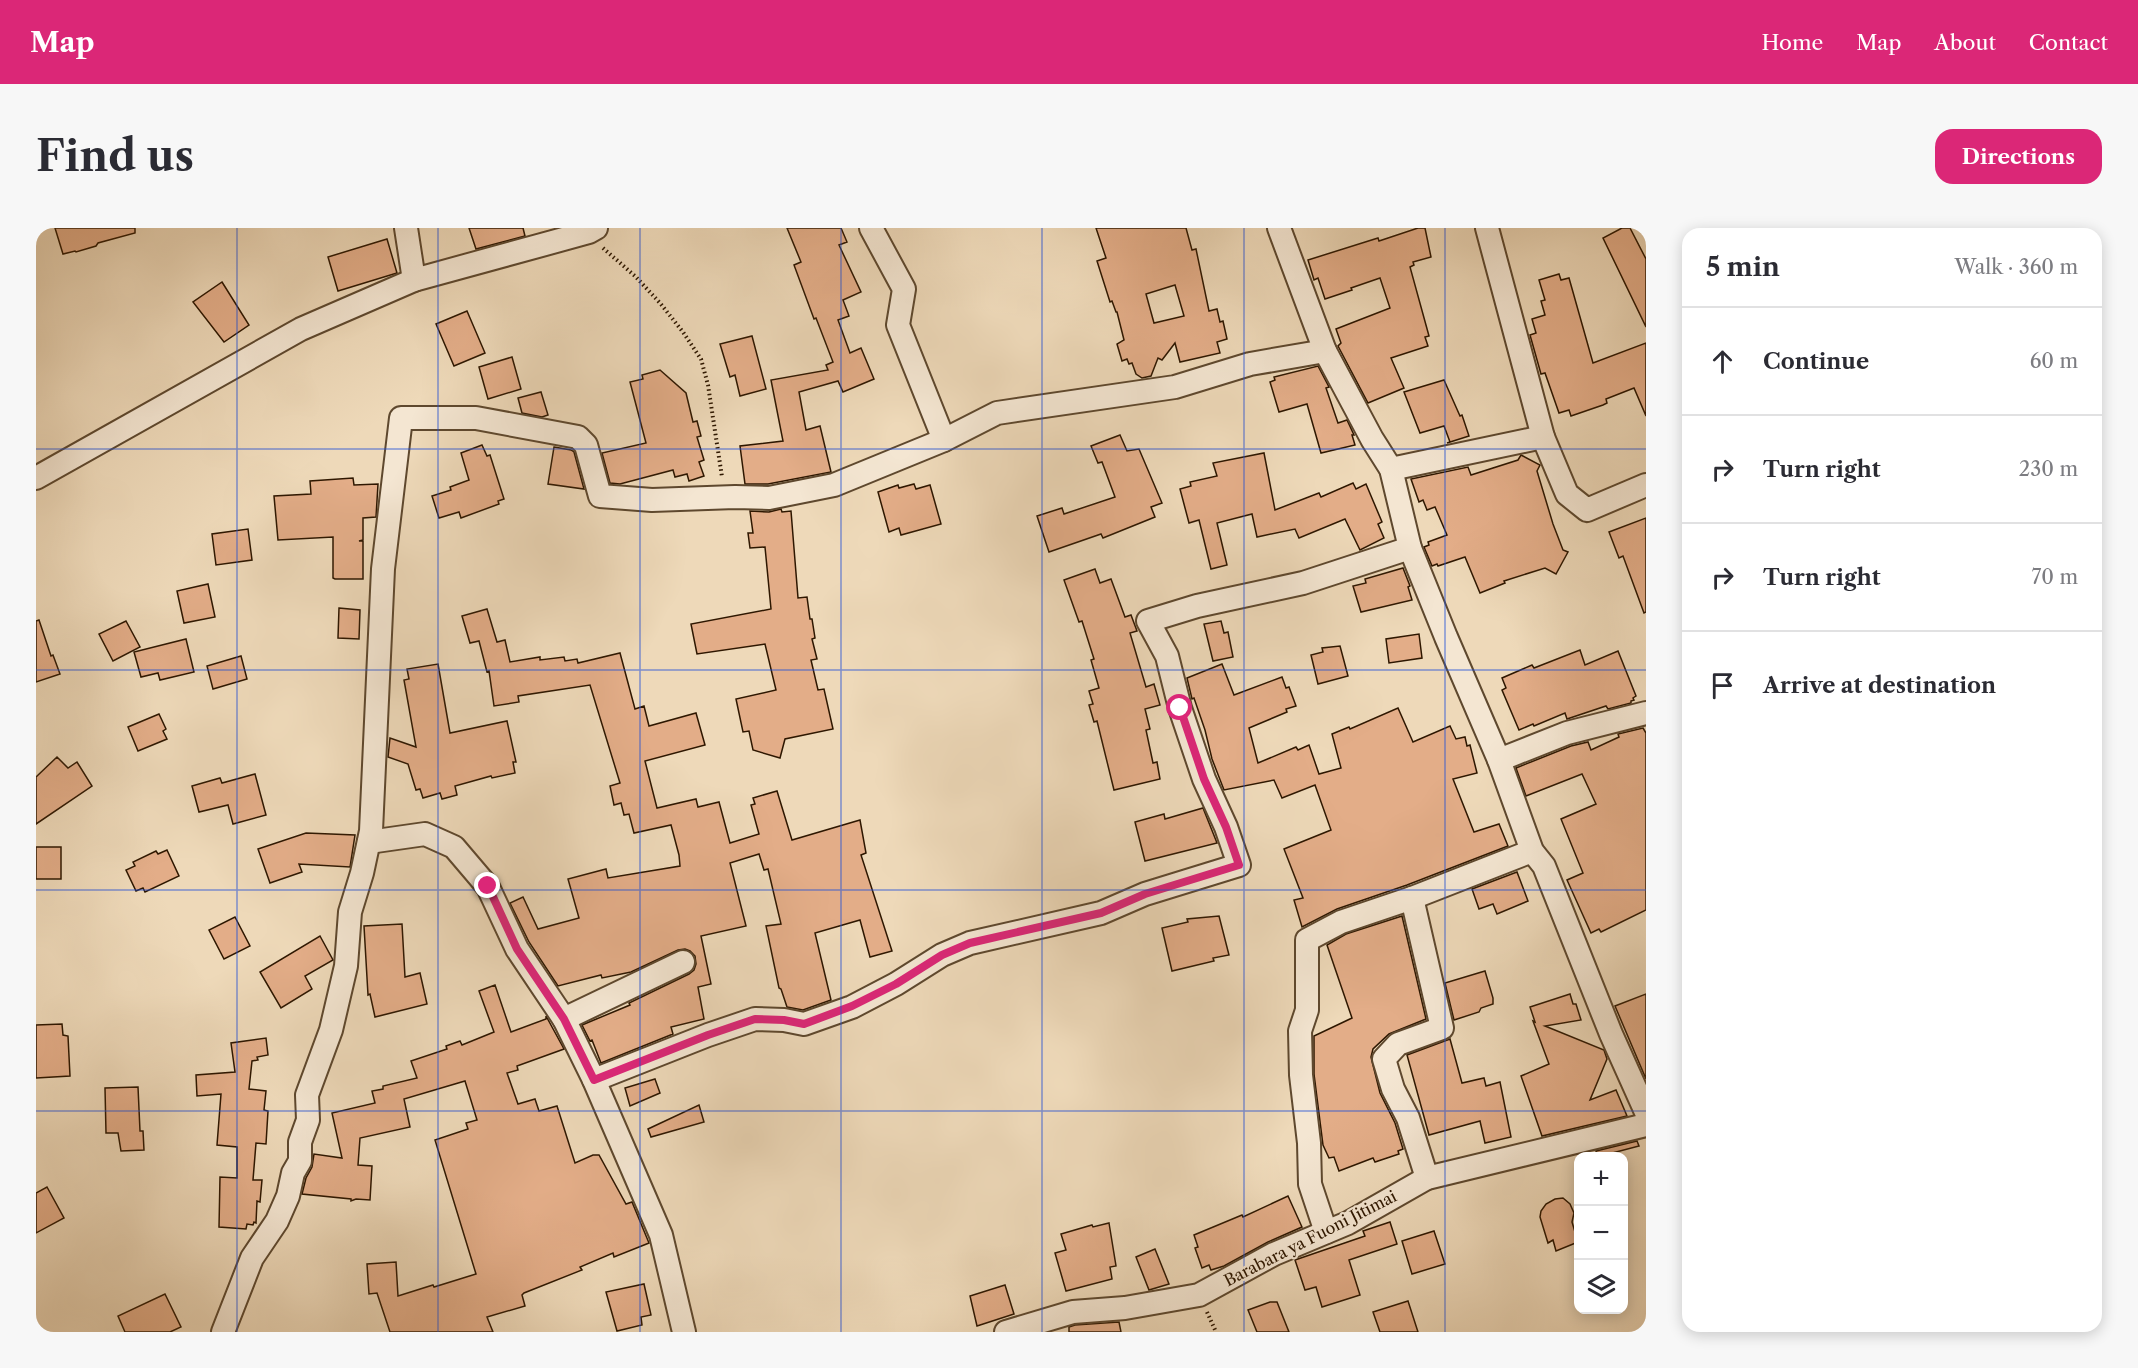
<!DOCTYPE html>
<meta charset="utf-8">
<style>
body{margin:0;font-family:"Libre Caslon Text",serif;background:#f7f7f7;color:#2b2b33}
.controls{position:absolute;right:18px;bottom:18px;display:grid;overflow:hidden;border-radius:12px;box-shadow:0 3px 15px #0003}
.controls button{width:54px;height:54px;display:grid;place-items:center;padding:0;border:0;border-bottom:2px solid #e1e1e2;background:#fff;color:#2b2b33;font:30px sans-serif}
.stop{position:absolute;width:18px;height:18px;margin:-14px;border:4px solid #db2777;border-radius:50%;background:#fff}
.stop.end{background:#db2777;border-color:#fff;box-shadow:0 2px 6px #0008}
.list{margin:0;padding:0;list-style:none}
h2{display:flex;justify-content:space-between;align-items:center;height:78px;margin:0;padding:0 24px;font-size:26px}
h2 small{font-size:20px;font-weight:400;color:#7c7c81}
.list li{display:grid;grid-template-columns:39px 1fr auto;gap:18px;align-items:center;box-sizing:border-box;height:108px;padding:0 24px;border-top:2px solid #e1e1e2}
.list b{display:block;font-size:22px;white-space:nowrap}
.list em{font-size:20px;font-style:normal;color:#7c7c81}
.icon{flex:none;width:33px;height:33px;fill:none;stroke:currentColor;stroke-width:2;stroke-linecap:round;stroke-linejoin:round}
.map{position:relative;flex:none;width:1610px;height:1104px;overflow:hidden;border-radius:18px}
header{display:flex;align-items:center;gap:36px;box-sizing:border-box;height:84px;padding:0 30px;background:#db2777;color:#fff}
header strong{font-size:28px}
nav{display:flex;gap:33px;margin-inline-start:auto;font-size:21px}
.intro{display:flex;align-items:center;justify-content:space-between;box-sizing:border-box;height:144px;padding:0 36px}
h1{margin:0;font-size:42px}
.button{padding:15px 27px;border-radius:18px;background:#db2777;color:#fff;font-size:21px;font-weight:700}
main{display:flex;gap:36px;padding:0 36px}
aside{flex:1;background:#fff;border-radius:18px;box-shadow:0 3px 15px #0003}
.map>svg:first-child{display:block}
.building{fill:#e3ad88;stroke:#2e1700;stroke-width:1.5;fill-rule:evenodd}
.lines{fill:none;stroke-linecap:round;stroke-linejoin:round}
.minor-casing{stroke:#5e482e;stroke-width:26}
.path{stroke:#2e1700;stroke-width:4;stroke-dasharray:1.5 3;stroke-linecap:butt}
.minor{stroke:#f4e6d2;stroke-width:22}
.route{stroke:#db2777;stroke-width:8}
.grid{fill:none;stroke:#1d4ed8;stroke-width:1.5;stroke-opacity:0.55}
.labels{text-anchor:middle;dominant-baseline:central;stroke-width:4.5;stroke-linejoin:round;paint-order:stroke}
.street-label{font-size:16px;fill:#2e1700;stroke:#f4e6d2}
</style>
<header>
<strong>Map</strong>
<nav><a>Home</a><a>Map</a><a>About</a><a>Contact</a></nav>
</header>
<div class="intro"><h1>Find us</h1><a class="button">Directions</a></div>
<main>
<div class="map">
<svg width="1610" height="1104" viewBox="0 0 1610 1104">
<rect width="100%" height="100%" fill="#eed9b9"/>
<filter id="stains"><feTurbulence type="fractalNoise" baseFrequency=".00333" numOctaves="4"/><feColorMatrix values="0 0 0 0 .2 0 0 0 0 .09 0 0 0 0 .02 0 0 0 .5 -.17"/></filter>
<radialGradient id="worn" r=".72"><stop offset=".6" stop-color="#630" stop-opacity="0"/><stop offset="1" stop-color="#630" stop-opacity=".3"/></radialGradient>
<g class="building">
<path d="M19 0H99V5L62 15 60 18 40 24 39 23 27 26Z"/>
<path d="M433 0H487L489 8 440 21Z"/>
<path d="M751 0H805L811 14 803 17 825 64 807 72 813 88 802 92 814 125 825 120 838 151 807 164 802 153 763 164 770 202 784 198 795 244 732 256H709L704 218 747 213 735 152 792 142 790 137 797 134 780 90 778 91 758 37 765 34Z"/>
<path d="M1060 0H1150L1156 22 1160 21 1173 83 1181 81 1184 94 1187 93 1191 111 1181 114 1184 125 1144 134 1139 115 1126 132 1122 130 1115 148 1106 150 1100 146 1096 135 1093 136 1091 131 1086 133 1081 116 1088 112 1081 84H1080L1076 73 1074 74 1061 33 1070 30ZM1139 57 1148 88 1118 95 1110 66Z"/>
<path d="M1382 0H1389L1395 29 1377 34 1378 37 1374 39 1393 108 1389 109 1392 118 1355 130 1368 160 1332 175 1302 118 1305 115 1300 101 1354 80 1344 50 1315 60 1316 62 1289 71 1282 50 1278 52 1272 32 1342 10 1343 13Z"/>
<path d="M1586 0H1594L1610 31V99L1567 10Z"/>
<path d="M351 11 361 45 302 63 292 29Z"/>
<path d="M1523 46 1525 52 1533 50 1557 135 1610 115V188L1598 160 1570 171 1571 175 1567 177 1535 188 1533 182 1523 185 1509 145 1505 146 1494 107 1500 105 1496 91 1509 87 1505 73 1509 72 1503 52Z"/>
<path d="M186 54 213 97 188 114 157 74Z"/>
<path d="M431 83 449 125 418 138 400 96Z"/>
<path d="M716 108 730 161 704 168 699 147 694 149 684 116Z"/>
<path d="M476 129 485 161 452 171 443 139Z"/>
<path d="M1282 138 1293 159 1290 160 1302 195 1311 192 1318 207H1316L1319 217 1285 225 1271 176 1243 184 1234 154 1239 152 1238 149Z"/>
<path d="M624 142 650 165 657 194 661 193 665 208 661 209 668 232 663 234 668 248 653 253 651 246 639 249 637 242 584 256 574 255 566 225 610 215 594 154 607 151 606 147Z"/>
<path d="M1408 152 1424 188 1426 187 1433 208 1411 215 1414 214 1408 198 1384 205 1368 164Z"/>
<path d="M505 164 512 187 506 189 486 185 482 170Z"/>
<path d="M1084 207 1091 223 1103 221 1126 275 1115 279 1119 289 1067 310 1065 306 1013 324 1001 288 1026 280 1028 286 1079 269 1066 234 1062 235 1055 218Z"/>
<path d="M446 217 451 228 454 227 468 271 462 273 463 276 425 290 423 284 403 290 396 268 415 262 414 259 433 252 425 225Z"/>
<path d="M518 219 535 222 538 224 548 261 512 256Z"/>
<path d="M1228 225 1239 282 1283 265 1285 269 1317 255 1320 261 1330 256 1346 294 1342 296 1348 310 1324 322 1309 291 1263 310 1259 301 1221 309 1216 286 1181 295 1191 337 1175 341 1163 292 1153 295 1144 261 1155 258 1154 254 1181 248 1177 235Z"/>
<path d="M1485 227 1504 237 1501 243 1517 296 1527 322 1532 324 1520 346 1509 340 1468 353 1469 355 1444 365 1429 329 1402 338 1401 336 1396 338 1388 319 1393 317 1392 314 1411 307 1399 279 1391 282 1387 272 1383 274 1375 251 1432 239 1435 247 1482 232Z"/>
<path d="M317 250 318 257 342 256 340 289 327 290V312L323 313H327V351H299L297 350V309L242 312 238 268 275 266 274 253Z"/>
<path d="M878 256 880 261 894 257 905 296 865 307 863 300 853 304 842 264 862 257 863 260Z"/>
<path d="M745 281 746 284 755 283 762 370 771 369 774 391H776L779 410 776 411 781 431 775 432 782 462 788 461 797 501 749 511 744 530 717 522 713 503 707 504 700 471 740 462 729 416 661 426 655 396 735 381 729 319 714 320 712 305H717L714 283 733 284Z"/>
<path d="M1610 290V384L1608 385 1587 328 1583 330 1573 304Z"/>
<path d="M212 301 216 332 180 337 176 306Z"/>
<path d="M1367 340 1374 358 1372 359 1376 372 1325 384 1317 358 1330 355 1329 351Z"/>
<path d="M1059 341 1064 355 1075 351 1089 389 1095 387 1101 403 1094 405 1110 459 1118 456 1124 477 1109 481 1114 501 1110 502 1117 535 1121 534 1124 551 1078 562 1061 493 1058 494 1053 477 1057 476 1053 463 1063 460 1055 432 1058 431 1046 393 1043 394 1028 352Z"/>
<path d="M172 356 179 389 148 395 141 363Z"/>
<path d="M303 380 324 382 323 411 302 410Z"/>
<path d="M451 381 461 414 469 412 474 434 504 429V432L528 429 529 433 541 431 542 435 584 425 599 481 608 478 613 498 660 485 669 517 609 533 621 580 660 571 662 579 683 574 694 615 723 606 715 577 719 576 717 570 741 563 756 612 824 592 830 625 825 627 856 723 834 729 824 692 779 705 795 772 767 782 751 779 745 761 743 760 730 698 745 696 732 641 728 642 723 626 694 635 710 698 665 708 675 756 662 759 668 791 635 799 637 806 565 835 556 812 554 813 546 797 594 777 593 775 653 746 658 742 660 736 659 728 654 723 649 721 642 722 595 744 566 750 565 747 522 758 493 714 474 675 487 669 502 701 543 690 532 651 570 641 572 650 644 638 643 627 635 597 598 605 593 586 588 587 585 575 578 577 574 558 584 555 554 457 482 468 483 474 458 478 453 443 451 444 443 413 434 415 426 388Z"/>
<path d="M3 392 15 428 17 427 24 446 0 454V393Z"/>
<path d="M90 393 104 419 77 433 63 406Z"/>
<path d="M1185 393 1188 405 1192 404 1197 429 1177 433 1168 396Z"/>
<path d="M1383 406 1386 430 1353 435 1350 411Z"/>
<path d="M150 411 158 444 124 452 122 445 105 449 98 424Z"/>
<path d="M1304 418 1312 448 1282 456 1275 427 1287 424 1286 420Z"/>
<path d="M1544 422 1549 437 1582 423 1600 468 1597 470 1598 472 1595 473V475L1572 481 1570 478 1531 491 1529 485 1498 498 1497 496 1483 502 1466 462 1470 460 1466 450 1496 437 1498 440Z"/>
<path d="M205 428 211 451 177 461 171 438Z"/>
<path d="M402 436 414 505 471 493 480 534H477L479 545 456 550 455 548 419 558 421 567 406 571 404 565 387 570 384 561 380 562 372 536 352 529 354 510 380 519 368 452 373 451 371 441Z"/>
<path d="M1186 436 1198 467 1246 449 1250 460 1253 459 1260 478 1250 481 1251 484 1213 500 1222 535 1260 519 1262 522 1273 517 1283 546 1305 540 1296 506 1313 499 1314 501 1362 480 1377 514 1414 498 1420 511 1429 509 1431 518 1434 517 1441 545 1417 551 1438 604 1463 596 1472 618 1371 657 1301 681 1266 699 1258 672 1267 670 1248 621 1295 602 1279 557 1246 570 1238 552 1188 562 1176 531 1169 502 1158 470 1156 471 1151 450Z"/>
<path d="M123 486 130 501 127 503 131 511 102 523 92 499Z"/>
<path d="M1607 500 1610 505V682L1565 704 1563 701 1555 705 1531 652 1547 645 1525 591 1560 576 1546 546 1490 568 1480 540 1535 518 1552 514 1555 522 1583 509 1582 506Z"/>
<path d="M21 529 32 540 41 534 56 558 0 596V549Z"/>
<path d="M219 546 230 587 197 596 192 577 163 584 156 558 184 550 186 555Z"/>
<path d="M1167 580 1181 615 1109 633 1099 594 1128 586 1129 591Z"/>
<path d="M270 605 319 607 314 639 263 636 266 644 234 655 222 621Z"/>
<rect x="0" y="619" width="25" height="32"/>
<path d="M131 622 143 648 109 664 107 660 100 663 90 642 99 638 97 634 120 623 122 626Z"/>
<path d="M1481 644 1492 673 1461 686 1457 676 1443 681 1436 661Z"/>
<path d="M1183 688 1193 727 1177 730 1178 733 1136 743 1126 700 1152 694 1151 691Z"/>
<path d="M1366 688 1390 791 1353 806 1337 821 1335 829 1344 865 1359 895 1367 921 1362 923 1363 926 1339 934 1337 930 1303 943 1298 929 1293 930 1287 917 1278 846V808L1316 790 1291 717 1310 706Z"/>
<path d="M199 689 214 718 188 731 173 702Z"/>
<path d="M366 696 369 749 384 745 391 776 339 789 334 766 332 767 328 698Z"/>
<path d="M284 708 297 732 269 748 276 761 245 780 224 744Z"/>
<path d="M1449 743 1457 770V776L1445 780 1443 784 1418 792 1409 755Z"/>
<path d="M459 757 475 804 510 791V788L528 821 481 838 482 842 471 845 482 876 499 871 503 883 521 878 539 935 557 927H563L590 976 596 974 613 1015 578 1029 577 1025 544 1039 546 1042 488 1065 486 1067 489 1078 451 1089 457 1104H354L341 1065 333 1066 331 1036 360 1034 362 1068 397 1057 398 1059 440 1046 399 912 432 901 430 895 441 892 429 853 368 871 374 899 324 910 322 937 336 938 334 972 320 971 315 973V971L266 966 270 950 276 939 278 926 306 930 296 885 339 875 336 863 347 861V858L381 850 375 833 411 821 410 818 424 813 426 817 458 804 443 763Z"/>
<path d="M1534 766 1537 776H1540L1545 792 1509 798 1568 822 1571 831 1554 872 1580 862 1591 888 1506 908 1485 848 1513 836 1497 793 1499 794 1494 779Z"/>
<path d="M1610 766V851L1579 778Z"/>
<path d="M26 796 27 807 32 808 34 848 0 850V797Z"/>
<path d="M230 810 232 827 221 829 222 832 216 833 213 861 230 863 228 882 232 883 230 916 220 915 217 952H226L224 974 221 973 220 995 218 994 217 997 211 996 210 1001 183 999 184 949 201 950V919L181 917 185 866 161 868 160 847 199 844 195 815Z"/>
<path d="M1414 811 1426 855 1448 850 1450 858 1464 854 1475 909 1449 915 1444 893 1393 907 1371 827Z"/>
<path d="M619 851 624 865 594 878 589 860Z"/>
<path d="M102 859 104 903H107L108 922 85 923 82 905H70L69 860Z"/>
<path d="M663 877 668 894 615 909 612 901Z"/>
<path d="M1601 913 1603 918 1565 928H1562L1560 923Z"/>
<path d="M11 959 28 990 0 1005V965Z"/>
<path d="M1252 968 1266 999 1232 1014 1188 1038 1175 1042 1173 1037 1166 1040 1159 1020 1162 1019 1158 1007 1206 987 1207 989Z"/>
<path d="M1527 970 1534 976 1538 985 1536 994 1542 1014 1520 1023 1517 1012 1512 1015 1504 989 1505 983 1510 976 1519 971Z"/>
<path d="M1354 994 1361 1016 1313 1032 1324 1067 1286 1079 1280 1059 1269 1062 1259 1032 1329 1008 1327 1003Z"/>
<path d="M1073 995 1080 1038 1074 1039 1076 1051 1030 1063 1019 1025 1030 1022 1025 1006 1056 997 1057 999Z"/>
<path d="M1398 1003 1409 1036 1376 1046 1366 1013Z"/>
<path d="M1119 1021 1133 1056 1113 1062 1100 1029Z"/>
<path d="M608 1056 615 1087 605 1089 606 1097 581 1103 570 1064Z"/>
<path d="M969 1057 978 1086 941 1098 934 1068Z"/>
<path d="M129 1066 145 1099 134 1104H89L82 1088Z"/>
<path d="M1372 1073 1382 1104H1344L1337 1084Z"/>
<path d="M1234 1074H1241L1253 1104H1221L1212 1082Z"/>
<path d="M1083 1094 1085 1104H1033V1099L1039 1097Z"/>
</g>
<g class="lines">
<defs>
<g id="minor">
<path d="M370 0 378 52"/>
<path d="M835 0 868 61 862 97 908 212"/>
<path d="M1243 0 1289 123 1336 211 1355 241 1374 320 1410 409 1463 532 1496 623 1508 638 1575 806 1610 884"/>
<path d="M1451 0 1507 209 1531 266 1551 282 1610 257"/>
<path d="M1355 241 1507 209"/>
<path d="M0 250 265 101 378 52 553 4 560 0"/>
<path d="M1463 532 1531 505 1610 485"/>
<path d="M333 614 389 606 418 619 452 659 481 721 528 791 558 852 625 1007 648 1104"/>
<path d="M1376 670 1406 800 1362 816 1348 831 1357 861 1372 890 1391 950"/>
<path d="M528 791 647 734"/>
<path d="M558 852 672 807 719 791 748 792 768 796 816 779 860 756 906 727 934 715 1065 685 1109 666 1203 637 1190 599 1168 551 1144 480 1131 428 1112 393 1161 378 1267 355 1374 320"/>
<path d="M1290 1004 1274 956 1273 915 1265 847 1264 803 1271 782V712L1305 694 1376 670 1496 623"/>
<path d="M187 1104 216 1030 241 993 252 968 257 945 264 933V914L272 892 271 867 295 802 310 738 314 684 326 645 335 603 347 341 365 190H440L542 209 550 217 564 268 616 272 699 269 733 270 798 257 908 212 961 185 1139 159 1214 136 1289 123"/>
<path d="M970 1104 1037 1084 1089 1080 1163 1067 1238 1026 1312 995 1391 950 1610 897"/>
</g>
</defs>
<use href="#minor" class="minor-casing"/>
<g class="path">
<path d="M567 20 599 48 624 75 647 104 665 131 672 157 686 249"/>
<path d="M1171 1084 1180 1104"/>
</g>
<use href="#minor" class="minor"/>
</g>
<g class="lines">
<path class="route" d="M452 658 481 721 528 791 558 852 672 807 719 791 748 792 768 796 816 778 860 756 906 727 934 715 1065 685 1109 666 1203 637 1190 599 1168 551 1144 480"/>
</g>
<path class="grid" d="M201 0V1104M402 0V1104M604 0V1104M805 0V1104M1006 0V1104M1208 0V1104M1409 0V1104M0 221H1610M0 442H1610M0 662H1610M0 883H1610"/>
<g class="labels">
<g class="street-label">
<text transform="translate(1274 1010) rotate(-27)">Barabara ya Fuoni Jitimai</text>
</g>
</g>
<rect width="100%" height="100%" filter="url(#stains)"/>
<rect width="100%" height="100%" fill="url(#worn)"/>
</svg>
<div class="controls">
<button>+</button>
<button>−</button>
<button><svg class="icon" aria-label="layers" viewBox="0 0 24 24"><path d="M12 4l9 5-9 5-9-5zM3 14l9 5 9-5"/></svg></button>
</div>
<div class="stop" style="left:1144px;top:480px"></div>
<div class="stop end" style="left:452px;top:658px"></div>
</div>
<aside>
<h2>5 min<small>Walk · 360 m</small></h2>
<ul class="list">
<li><svg class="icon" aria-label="ahead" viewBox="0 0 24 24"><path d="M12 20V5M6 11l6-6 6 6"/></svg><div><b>Continue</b></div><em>60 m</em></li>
<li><svg class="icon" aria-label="right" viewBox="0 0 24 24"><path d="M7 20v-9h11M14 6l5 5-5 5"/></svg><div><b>Turn right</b></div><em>230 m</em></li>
<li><svg class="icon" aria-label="right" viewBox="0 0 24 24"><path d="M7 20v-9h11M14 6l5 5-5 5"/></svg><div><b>Turn right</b></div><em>70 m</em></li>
<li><svg class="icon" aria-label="arrive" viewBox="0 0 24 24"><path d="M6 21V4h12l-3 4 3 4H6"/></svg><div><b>Arrive at destination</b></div></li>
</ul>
</aside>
</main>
